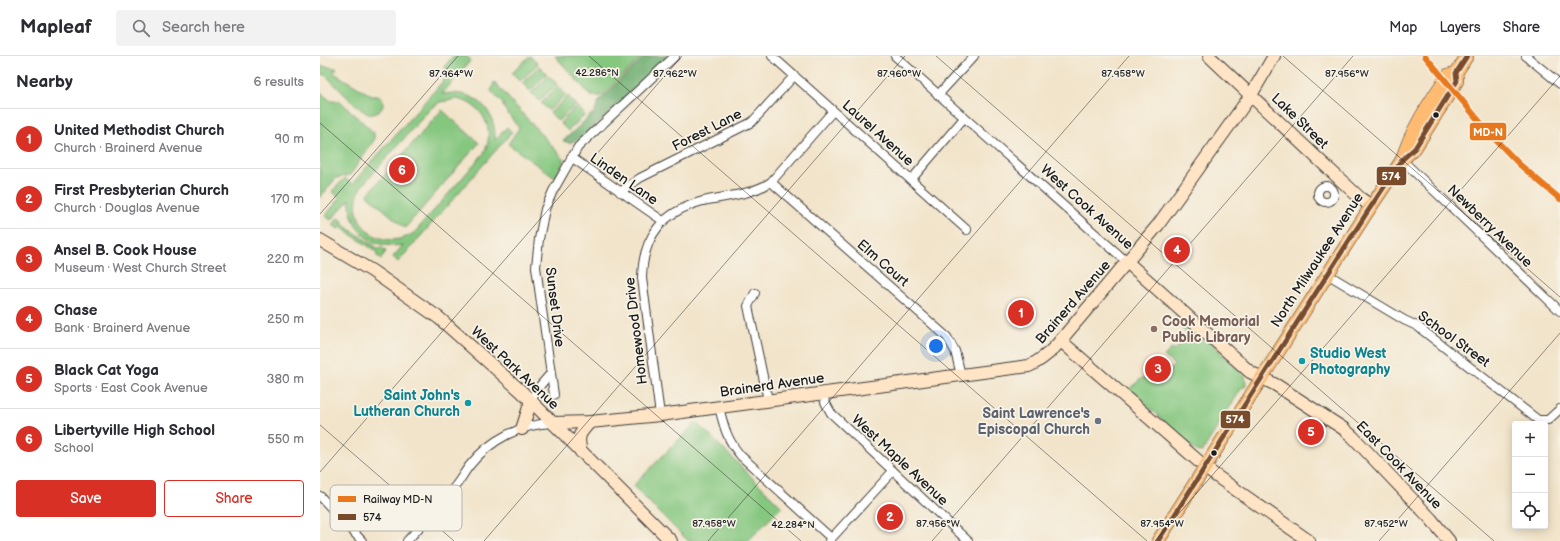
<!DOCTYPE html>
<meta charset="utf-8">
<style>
body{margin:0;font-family:"Balsamiq Sans",sans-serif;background:#f2f2f3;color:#2b2b33}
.controls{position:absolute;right:12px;bottom:12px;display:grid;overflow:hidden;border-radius:4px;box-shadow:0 2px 10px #0003}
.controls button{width:36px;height:36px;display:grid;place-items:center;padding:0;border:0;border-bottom:1px solid #e1e1e2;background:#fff;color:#2b2b33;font:20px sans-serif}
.you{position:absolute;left:616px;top:290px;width:14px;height:14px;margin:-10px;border:3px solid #fff;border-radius:50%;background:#1a73e8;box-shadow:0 0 0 6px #1a73e833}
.badge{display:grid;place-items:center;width:26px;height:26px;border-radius:50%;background:#d93025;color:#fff;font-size:13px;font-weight:700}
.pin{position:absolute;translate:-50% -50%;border:2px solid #fff;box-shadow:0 1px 4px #0006}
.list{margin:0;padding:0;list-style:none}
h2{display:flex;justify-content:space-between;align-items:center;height:52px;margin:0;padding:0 16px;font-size:17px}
h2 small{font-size:13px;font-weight:400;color:#7c7c81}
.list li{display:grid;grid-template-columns:26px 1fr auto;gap:12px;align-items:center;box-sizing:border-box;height:60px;padding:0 16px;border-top:1px solid #e1e1e2}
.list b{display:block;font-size:15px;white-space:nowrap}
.list p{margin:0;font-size:13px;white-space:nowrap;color:#7c7c81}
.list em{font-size:13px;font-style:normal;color:#7c7c81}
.actions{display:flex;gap:8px;padding:12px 16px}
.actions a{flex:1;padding:9px 0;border:1px solid #d93025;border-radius:4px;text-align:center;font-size:14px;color:#d93025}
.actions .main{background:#d93025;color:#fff}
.icon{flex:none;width:22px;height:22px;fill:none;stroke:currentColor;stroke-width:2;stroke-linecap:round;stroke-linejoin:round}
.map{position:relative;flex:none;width:1240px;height:485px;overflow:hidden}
header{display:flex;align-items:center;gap:24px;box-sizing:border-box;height:56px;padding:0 20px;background:#fff;border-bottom:1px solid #e1e1e2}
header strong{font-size:19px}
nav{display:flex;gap:22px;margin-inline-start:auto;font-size:14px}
.search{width:280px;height:36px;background:#f2f2f3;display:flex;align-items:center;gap:10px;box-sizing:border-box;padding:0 14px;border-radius:4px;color:#7c7c81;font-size:15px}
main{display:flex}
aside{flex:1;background:#fff}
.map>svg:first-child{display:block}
.green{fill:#86c780;stroke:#51724e;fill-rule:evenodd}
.forest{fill:#6cac6e;stroke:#446445}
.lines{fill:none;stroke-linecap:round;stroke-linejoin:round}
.street-casing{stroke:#3c3a36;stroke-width:10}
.secondary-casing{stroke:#3c3a36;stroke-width:14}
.primary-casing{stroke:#3c3a36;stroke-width:14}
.street{stroke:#fff;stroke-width:8}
.secondary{stroke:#ffe4c6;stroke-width:12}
.primary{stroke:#ffbb71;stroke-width:13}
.bus-1-casing{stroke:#f7f3e8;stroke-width:8}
.bus-1{stroke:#7a4b2a;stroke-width:5}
.rail-1-casing{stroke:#f7f3e8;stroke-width:9}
.rail-1{stroke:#e8781d;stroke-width:6}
.ticks{fill:none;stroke:#1c1c1c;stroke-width:1;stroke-opacity:0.45}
.bus-dot{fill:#1c1c1c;stroke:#f7f3e8;stroke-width:1.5}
.education-dot{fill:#8d6e63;stroke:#f7f3e8;stroke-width:1.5}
.culture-dot{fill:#0f9aa8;stroke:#f7f3e8;stroke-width:1.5}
.worship-dot{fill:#6b7280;stroke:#f7f3e8;stroke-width:1.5}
.labels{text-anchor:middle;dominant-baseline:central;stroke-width:3.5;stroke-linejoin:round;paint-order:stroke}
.street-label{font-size:14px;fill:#1c1c1c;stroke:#f7f3e8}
.education-label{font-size:14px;font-weight:bold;fill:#785e54;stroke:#f7f3e8;text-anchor:start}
.culture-label{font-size:14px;font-weight:bold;fill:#0d838f;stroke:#f7f3e8;text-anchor:start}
.worship-label{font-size:14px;font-weight:bold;fill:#5b616d;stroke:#f7f3e8;text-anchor:end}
.key{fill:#f7f3e8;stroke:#b5b2ab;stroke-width:1}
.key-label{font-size:11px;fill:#1c1c1c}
.ticks-label{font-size:10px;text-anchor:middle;fill:#1c1c1c;stroke:#f7f3e8;stroke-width:3.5;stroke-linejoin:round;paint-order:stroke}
.line-badge{stroke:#f7f3e8;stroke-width:1.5}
.badge-label{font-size:11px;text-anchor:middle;font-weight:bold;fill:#fff}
</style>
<header>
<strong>Mapleaf</strong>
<div class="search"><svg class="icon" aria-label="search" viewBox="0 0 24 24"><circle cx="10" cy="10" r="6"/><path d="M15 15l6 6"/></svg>Search here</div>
<nav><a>Map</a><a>Layers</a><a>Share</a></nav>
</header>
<main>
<aside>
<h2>Nearby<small>6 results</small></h2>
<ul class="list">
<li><span class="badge">1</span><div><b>United Methodist Church</b><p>Church · Brainerd Avenue</p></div><em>90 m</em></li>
<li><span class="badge">2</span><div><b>First Presbyterian Church</b><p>Church · Douglas Avenue</p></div><em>170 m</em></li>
<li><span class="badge">3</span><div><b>Ansel B. Cook House</b><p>Museum · West Church Street</p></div><em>220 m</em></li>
<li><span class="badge">4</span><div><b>Chase</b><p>Bank · Brainerd Avenue</p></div><em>250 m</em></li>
<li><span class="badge">5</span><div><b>Black Cat Yoga</b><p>Sports · East Cook Avenue</p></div><em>380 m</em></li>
<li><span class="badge">6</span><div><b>Libertyville High School</b><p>School</p></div><em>550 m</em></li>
</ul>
<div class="actions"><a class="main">Save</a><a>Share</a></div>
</aside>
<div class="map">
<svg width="1240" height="485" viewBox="0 0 1240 485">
<rect width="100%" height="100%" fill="#f7f3e8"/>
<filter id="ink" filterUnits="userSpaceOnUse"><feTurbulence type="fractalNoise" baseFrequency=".025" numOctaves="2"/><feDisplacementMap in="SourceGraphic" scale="8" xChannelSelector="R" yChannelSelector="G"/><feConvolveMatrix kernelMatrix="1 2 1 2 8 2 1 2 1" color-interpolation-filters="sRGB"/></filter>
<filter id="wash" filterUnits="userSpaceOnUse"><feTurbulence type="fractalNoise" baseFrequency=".012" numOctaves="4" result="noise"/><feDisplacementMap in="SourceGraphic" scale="16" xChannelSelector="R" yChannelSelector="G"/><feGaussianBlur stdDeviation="0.9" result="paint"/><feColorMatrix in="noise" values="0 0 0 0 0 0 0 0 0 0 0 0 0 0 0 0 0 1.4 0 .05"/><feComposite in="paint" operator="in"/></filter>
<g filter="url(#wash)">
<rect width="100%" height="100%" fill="#f2e4ca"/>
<g class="green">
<path d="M133 0H146L151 4 122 38C154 33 176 52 175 84L187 71 192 76 78 206 73 201 83 189C52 194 29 175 30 143L11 164 5 160 20 142 12 135 25 122 32 128 132 15 130 16 124 11ZM137 43C163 48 176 74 164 97L95 176C62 199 23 167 41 131L111 52 120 46Z"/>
<path d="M210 0 218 8 200 25 192 17Z"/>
<path d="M235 0H323L282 40H271Z"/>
<path d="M0 10 16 12 17 14 13 15 14 17 52 40H61C63 44 64 48 62 52 59 57 53 59 48 58 40 55 13 27 6 20L0 17Z"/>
<path d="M219 10 227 18 210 35 202 27Z"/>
<path d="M229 20 237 28 219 45 211 37Z"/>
<path d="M174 26 242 101 244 105 235 122 188 88 199 72 183 51V48L171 35Z"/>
<path d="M238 30 246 38 229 55 221 47Z"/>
<path d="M0 36 11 45H20L54 77V84L30 119 16 122 0 142Z"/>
<path d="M248 40 256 49 238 65 230 57Z"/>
<path d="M257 50 265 59 248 75 240 67Z"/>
<path d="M122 54 159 87 85 172 47 139Z"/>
<path d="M18 162 23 165 22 168 59 193 61 191 66 195 61 203 56 199 57 196 20 171 18 173 13 169Z"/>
<path d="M860 256 925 320 926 330 921 333 882 396 876 395 809 333 822 322H844L854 309 844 300 851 293 855 294 868 278 853 265Z"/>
<path d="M376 366 462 451 428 485H368L313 430Z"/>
</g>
<path class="forest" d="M325 0H349L262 82 249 87 243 85 275 55 279 45Z"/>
</g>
<g filter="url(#ink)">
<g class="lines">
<defs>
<g id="street">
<path d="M452 0 647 174"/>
<path d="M575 0 807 206"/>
<path d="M1206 0 1240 28"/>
<path d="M618 39 654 0"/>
<path d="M251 101 343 165"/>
<path d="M1082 104 1240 255"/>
<path d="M591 124 644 62"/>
<path d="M451 126 627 281 635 295 641 319"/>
<circle cx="1006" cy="138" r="8"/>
<path d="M300 136 320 122 432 66 474 20"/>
<path d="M1007 218 1084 264 1097 270 1218 364H1228L1240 353"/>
<path d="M435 237 428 250 448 344"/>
<path d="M503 337 505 346 511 357 648 485"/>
<path d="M234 339 216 211 219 183 225 153 233 135 258 91 355 0"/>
<path d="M211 345 218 332 231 317"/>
<path d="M399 351C404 371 407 384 421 400L511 482"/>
<path d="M340 359 322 222C323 180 342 156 383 145 406 140 431 139 451 126L513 55"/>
<path d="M0 440 42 485"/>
<path d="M87 485C104 466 121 448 136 429 141 423 145 415 150 409 170 384 200 368 233 367"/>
<path d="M509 485 573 415"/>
</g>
<g id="secondary">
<path d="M889 0 996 101 1040 142 1051 150"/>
<path d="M0 184 52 215 119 262 201 335 351 485"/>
<path d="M807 206 930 316 956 329 1024 373 1033 381 1111 463 1129 485"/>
<path d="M741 285 892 417 989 485"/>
<path d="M233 367 270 366 340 359 709 310C720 305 727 299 735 291L838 169 931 39 954 0"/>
<path d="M202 373 211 345"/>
<path d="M261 396C257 380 259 378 270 366"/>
</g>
<g id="primary">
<path d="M1082 104C1091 73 1110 46 1128 19L1136 17"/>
<path d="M838 485 1046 158 1082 104 1095 92 1137 25 1136 17 1147 0"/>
</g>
</defs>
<use href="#street" class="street-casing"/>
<use href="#secondary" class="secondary-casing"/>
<use href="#primary" class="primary-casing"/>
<use href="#street" class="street"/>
<use href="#secondary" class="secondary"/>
<use href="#primary" class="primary"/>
<defs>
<path id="bus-1" d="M838 485 1046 158 1082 104 1095 92 1137 25 1136 17 1147 0"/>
</defs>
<use href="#bus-1" class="bus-1-casing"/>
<use href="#bus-1" class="bus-1"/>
<defs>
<path id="rail-1" d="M1105 0 1170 78 1199 108 1240 143"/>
</defs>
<use href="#rail-1" class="rail-1-casing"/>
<use href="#rail-1" class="rail-1"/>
</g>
</g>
<path class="ticks" d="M269 0 827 485M616 0 1174 485M963 0 1240 241M0 67 481 485M0 158 138 0M0 369 134 485M0 416 362 0M164 485 585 0M388 485 809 0M612 485 1033 0M835 485 1240 20M1059 485 1240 277"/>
<g class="bus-dot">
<circle cx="1116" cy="59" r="3.5"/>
<circle cx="894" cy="397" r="3.5"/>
</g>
<circle class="education-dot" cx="834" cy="273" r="4"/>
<g class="culture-dot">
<circle cx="982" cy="305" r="4"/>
<circle cx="148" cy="347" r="4"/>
</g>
<circle class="worship-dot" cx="778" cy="365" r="4"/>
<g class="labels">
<g class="street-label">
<text transform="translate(980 65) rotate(44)">Lake Street</text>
<text transform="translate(387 74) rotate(-27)">Forest Lane</text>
<text transform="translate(558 77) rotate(42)">Laurel Avenue</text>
<text transform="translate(304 123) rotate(35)">Linden Lane</text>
<text transform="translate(767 151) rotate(42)">West Cook Avenue</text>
<text transform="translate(1170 170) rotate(44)">Newberry Avenue</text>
<text transform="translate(997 204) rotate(-57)">North Milwaukee Avenue</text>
<text transform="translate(563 207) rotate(41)">Elm Court</text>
<text transform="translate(753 246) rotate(-49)">Brainerd Avenue</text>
<text transform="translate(235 251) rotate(83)">Sunset Drive</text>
<text transform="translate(316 275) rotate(-97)">Homewood Drive</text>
<text transform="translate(1134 283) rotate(36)">School Street</text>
<text transform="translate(195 312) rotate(43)">West Park Avenue</text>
<text transform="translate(452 329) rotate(-8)">Brainerd Avenue</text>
<text transform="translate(580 404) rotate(43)">West Maple Avenue</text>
<text transform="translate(1079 409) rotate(46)">East Cook Avenue</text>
</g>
<g class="education-label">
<text x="842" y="265">Cook Memorial<tspan x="842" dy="16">Public Library</tspan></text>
</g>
<g class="culture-label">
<text x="990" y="297">Studio West<tspan x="990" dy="16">Photography</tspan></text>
<text x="140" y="339" text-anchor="end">Saint John's<tspan x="140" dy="16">Lutheran Church</tspan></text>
</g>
<g class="worship-label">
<text x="770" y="357">Saint Lawrence's<tspan x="770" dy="16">Episcopal Church</tspan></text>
</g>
</g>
<rect x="10" y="429" width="132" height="46" rx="6" class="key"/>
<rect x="18" y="440" width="18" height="6" fill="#e8781d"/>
<rect x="18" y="458" width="18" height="6" fill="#7a4b2a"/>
<g class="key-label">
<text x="43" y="447">Railway MD-N</text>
<text x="43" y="465">574</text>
</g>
<g class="ticks-label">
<text x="277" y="20">42.286°N</text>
<text x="131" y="21">87.964°W</text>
<text x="355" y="21">87.962°W</text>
<text x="579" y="21">87.960°W</text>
<text x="803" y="21">87.958°W</text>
<text x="1027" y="21">87.956°W</text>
<text x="394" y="471">87.958°W</text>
<text x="618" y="471">87.956°W</text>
<text x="842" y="471">87.954°W</text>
<text x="1066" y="471">87.952°W</text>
<text x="473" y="472">42.284°N</text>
</g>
<g class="line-badge">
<rect x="1149" y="66" width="38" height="19" rx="4" fill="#e8781d"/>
<rect x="1056" y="110" width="31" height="20" rx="4" fill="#7a4b2a"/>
<rect x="900" y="354" width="31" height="19" rx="4" fill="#7a4b2a"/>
</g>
<g class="badge-label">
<text x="1168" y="80">MD-N</text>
<text x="1071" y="124">574</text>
<text x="915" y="367">574</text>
</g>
</svg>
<div class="controls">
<button>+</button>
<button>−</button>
<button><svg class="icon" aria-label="locate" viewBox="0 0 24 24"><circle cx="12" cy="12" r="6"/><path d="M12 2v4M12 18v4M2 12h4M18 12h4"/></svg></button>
</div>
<div class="you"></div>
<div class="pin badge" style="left:701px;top:257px">1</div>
<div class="pin badge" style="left:570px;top:461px">2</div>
<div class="pin badge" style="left:838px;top:313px">3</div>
<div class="pin badge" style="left:857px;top:194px">4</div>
<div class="pin badge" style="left:991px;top:376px">5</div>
<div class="pin badge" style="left:82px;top:114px">6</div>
</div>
</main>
